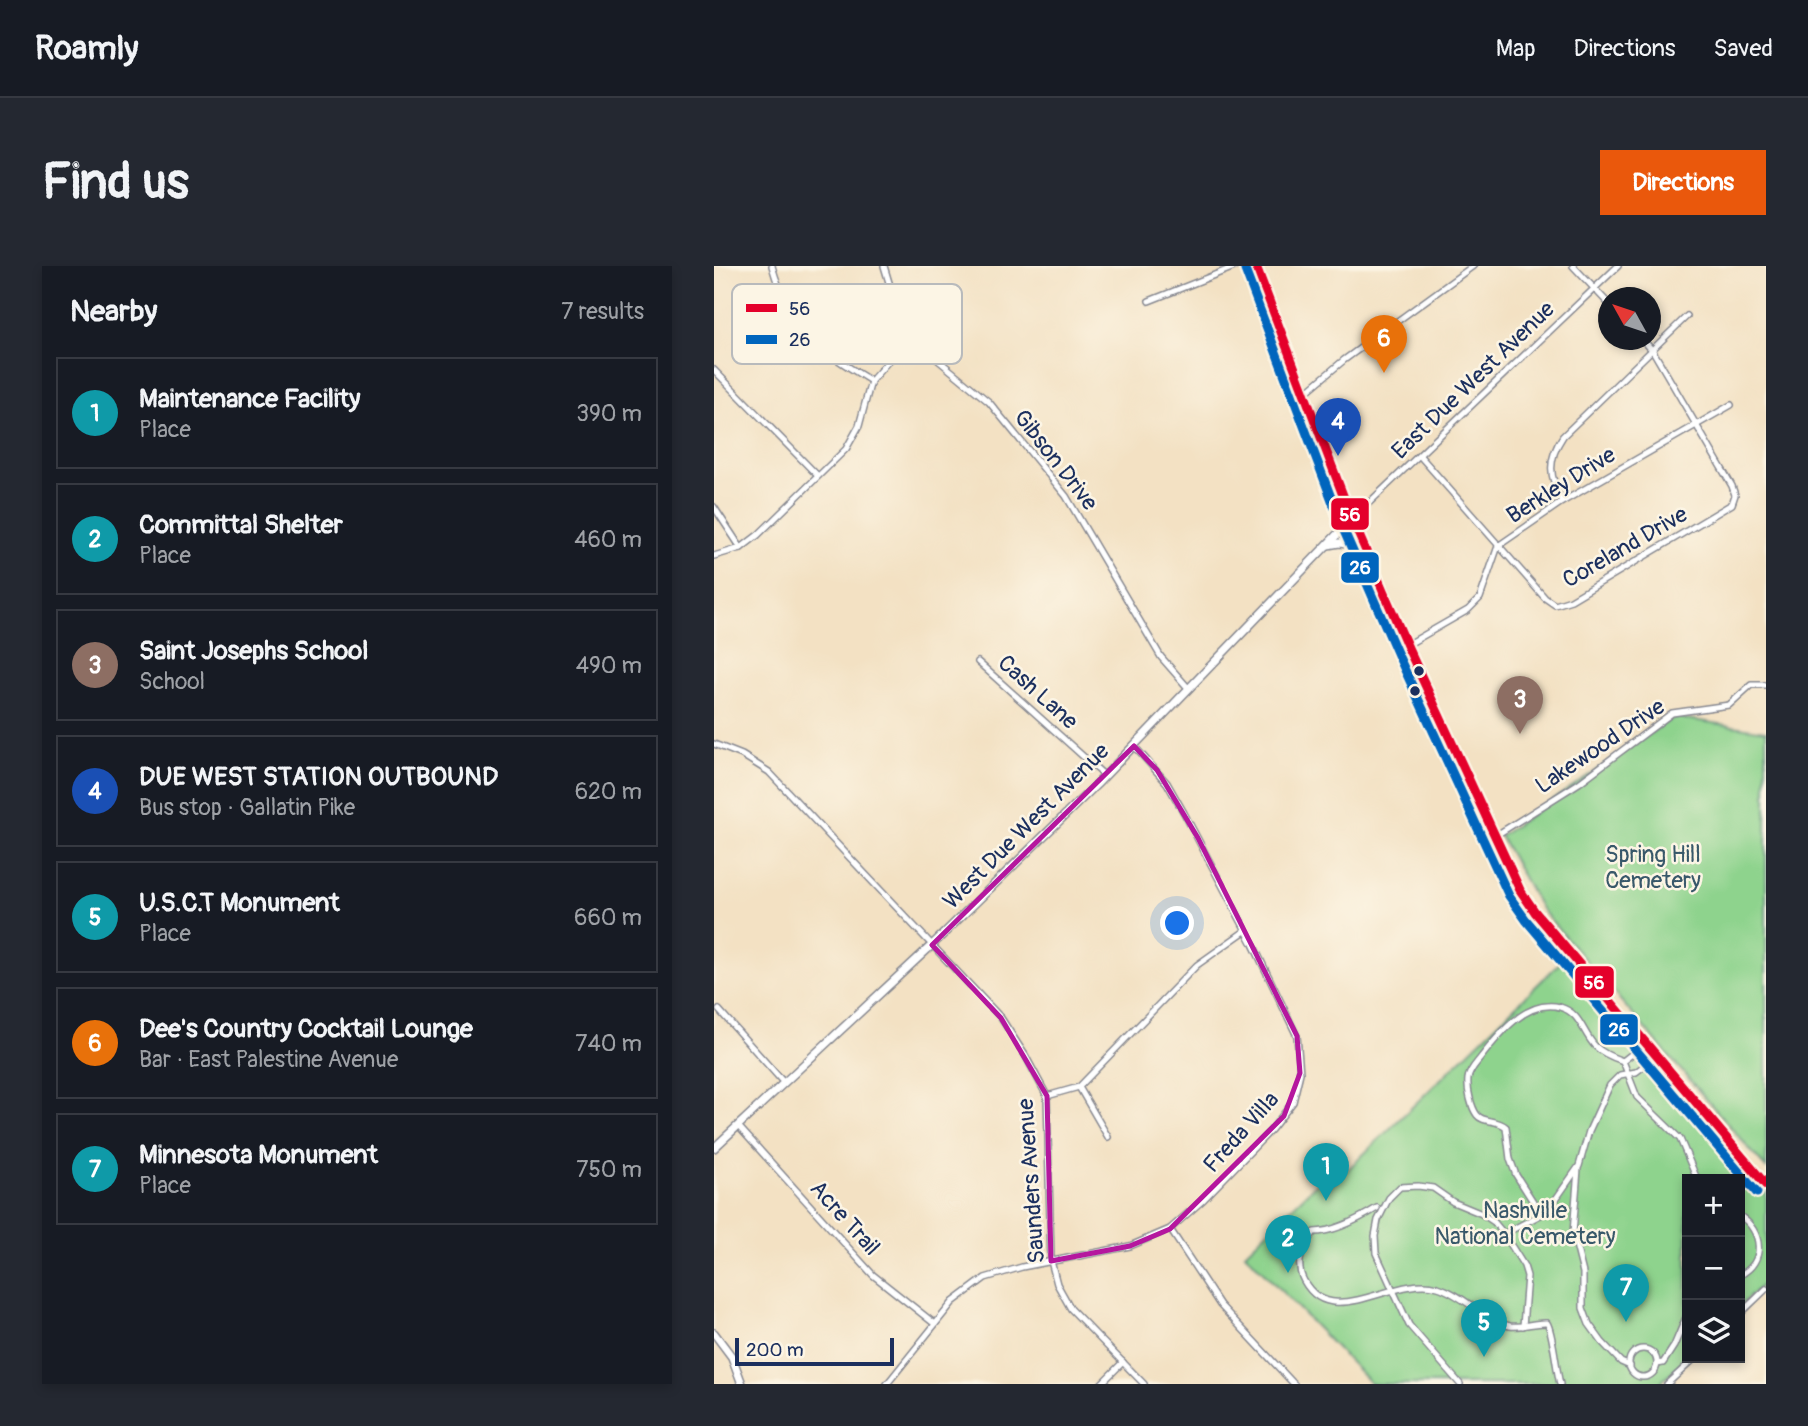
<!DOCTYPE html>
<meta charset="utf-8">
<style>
body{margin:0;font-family:Pangolin,sans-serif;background:#242831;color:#f1f3f6}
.controls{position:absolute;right:21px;bottom:21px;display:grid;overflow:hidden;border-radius:0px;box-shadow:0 4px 10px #0003}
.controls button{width:63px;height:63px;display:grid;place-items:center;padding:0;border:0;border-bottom:2px solid #363941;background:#171b24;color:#f1f3f6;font:35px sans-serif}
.compass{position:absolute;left:884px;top:21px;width:63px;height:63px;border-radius:50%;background:#171b24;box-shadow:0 4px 10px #0003;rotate:310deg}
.scale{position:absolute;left:21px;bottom:18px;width:159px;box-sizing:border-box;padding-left:7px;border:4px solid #1b2f5e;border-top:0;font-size:19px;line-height:24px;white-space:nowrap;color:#1b2f5e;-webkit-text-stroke:5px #fcf5e5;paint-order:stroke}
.you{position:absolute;left:464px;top:658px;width:24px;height:24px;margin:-18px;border:5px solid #fff;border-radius:50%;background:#1a73e8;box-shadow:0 0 0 10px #1a73e833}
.badge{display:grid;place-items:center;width:46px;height:46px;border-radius:50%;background:#ea580c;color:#fff;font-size:23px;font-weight:700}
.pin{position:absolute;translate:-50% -58px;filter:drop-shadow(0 2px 4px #0008)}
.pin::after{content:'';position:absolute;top:37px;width:24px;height:21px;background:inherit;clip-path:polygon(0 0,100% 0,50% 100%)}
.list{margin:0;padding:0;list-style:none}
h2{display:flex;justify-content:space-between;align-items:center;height:91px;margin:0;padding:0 28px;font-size:30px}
h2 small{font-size:23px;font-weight:400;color:#9ea1a6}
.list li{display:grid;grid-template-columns:46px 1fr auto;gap:21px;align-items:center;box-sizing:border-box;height:112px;margin:0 14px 14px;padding:0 14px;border:2px solid #363941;border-radius:0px}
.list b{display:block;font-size:26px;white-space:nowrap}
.list p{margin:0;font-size:23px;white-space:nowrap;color:#9ea1a6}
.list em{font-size:23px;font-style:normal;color:#9ea1a6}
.icon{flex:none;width:38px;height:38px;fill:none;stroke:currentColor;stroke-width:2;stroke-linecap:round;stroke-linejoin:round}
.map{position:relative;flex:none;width:1052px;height:1118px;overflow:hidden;border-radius:0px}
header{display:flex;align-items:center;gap:42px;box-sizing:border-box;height:98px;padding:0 35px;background:#171b24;border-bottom:2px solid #363941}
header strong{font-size:33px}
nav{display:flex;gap:38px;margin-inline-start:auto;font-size:24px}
.intro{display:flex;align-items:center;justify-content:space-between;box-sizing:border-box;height:168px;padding:0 42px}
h1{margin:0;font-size:49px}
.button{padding:18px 32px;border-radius:0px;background:#ea580c;color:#fff;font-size:24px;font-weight:700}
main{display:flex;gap:42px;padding:0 42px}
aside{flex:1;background:#171b24;border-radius:0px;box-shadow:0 4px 10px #0003}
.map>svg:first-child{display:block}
.green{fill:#8ed38d;stroke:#548176;stroke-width:2}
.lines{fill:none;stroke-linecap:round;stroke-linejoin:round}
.street-casing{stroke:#878890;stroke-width:8}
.secondary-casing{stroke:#878890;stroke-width:10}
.primary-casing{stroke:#878890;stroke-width:10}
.street{stroke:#fff;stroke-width:5}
.secondary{stroke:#fff;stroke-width:7}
.primary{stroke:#fff;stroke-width:8}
.bus-1-casing{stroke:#fcf5e5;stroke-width:14}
.bus-2-casing{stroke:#fcf5e5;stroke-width:14}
.bus-1{stroke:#e4002b;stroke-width:9}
.bus-2{stroke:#0065bd;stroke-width:9}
.marked{fill:none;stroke:#b5179e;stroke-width:5;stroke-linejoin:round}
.bus-dot{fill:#1b2f5e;stroke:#fcf5e5;stroke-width:2.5}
.labels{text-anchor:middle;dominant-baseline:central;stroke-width:5;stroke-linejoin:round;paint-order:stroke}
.street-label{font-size:23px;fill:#1b2f5e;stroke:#fcf5e5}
.park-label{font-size:23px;fill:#38586a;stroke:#fcf5e5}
.key{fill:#fcf5e5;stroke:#b8babc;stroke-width:2}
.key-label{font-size:19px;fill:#1b2f5e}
.line-badge{stroke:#fcf5e5;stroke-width:2.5}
.badge-label{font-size:19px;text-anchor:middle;font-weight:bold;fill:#fff}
</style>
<header>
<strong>Roamly</strong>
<nav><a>Map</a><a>Directions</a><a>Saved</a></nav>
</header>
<div class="intro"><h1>Find us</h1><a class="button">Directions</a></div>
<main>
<aside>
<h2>Nearby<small>7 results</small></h2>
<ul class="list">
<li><span class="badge" style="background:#0f9aa8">1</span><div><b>Maintenance Facility</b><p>Place</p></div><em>390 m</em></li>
<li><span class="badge" style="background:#0f9aa8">2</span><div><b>Committal Shelter</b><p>Place</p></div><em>460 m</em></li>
<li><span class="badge" style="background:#8d6e63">3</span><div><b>Saint Josephs School</b><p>School</p></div><em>490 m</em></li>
<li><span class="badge" style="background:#1a4fb4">4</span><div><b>DUE WEST STATION OUTBOUND</b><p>Bus stop · Gallatin Pike</p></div><em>620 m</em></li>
<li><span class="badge" style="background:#0f9aa8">5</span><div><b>U.S.C.T Monument</b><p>Place</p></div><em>660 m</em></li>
<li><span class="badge" style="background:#e8710a">6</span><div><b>Dee's Country Cocktail Lounge</b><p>Bar · East Palestine Avenue</p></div><em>740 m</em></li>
<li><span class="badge" style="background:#0f9aa8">7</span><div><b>Minnesota Monument</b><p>Place</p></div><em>750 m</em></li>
</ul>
</aside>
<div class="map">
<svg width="1052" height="1118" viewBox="0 0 1052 1118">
<rect width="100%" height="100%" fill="#fcf5e5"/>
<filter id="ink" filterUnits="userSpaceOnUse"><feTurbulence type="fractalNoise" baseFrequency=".0143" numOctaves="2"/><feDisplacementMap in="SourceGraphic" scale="14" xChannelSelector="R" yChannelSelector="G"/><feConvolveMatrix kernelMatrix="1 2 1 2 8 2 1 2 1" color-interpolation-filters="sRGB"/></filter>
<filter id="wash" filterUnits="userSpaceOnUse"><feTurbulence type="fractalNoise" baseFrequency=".00686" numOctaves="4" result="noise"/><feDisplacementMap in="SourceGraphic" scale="28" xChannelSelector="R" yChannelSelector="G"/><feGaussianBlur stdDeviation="1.57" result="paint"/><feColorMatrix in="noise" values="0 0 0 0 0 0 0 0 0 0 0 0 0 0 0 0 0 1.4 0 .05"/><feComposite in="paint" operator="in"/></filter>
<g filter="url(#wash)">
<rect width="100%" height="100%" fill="#f3e1c3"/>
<g class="green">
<path d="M960 451 1052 465V902L827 643 786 570Z"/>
<path d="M851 692 1052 927V1015L1026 1040V913H973V1091L945 1118H657L531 987 606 914 615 922Z"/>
</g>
</g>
<g filter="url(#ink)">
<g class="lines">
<defs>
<g id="street">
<path d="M58 0C76 63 103 82 157 115"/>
<path d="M170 0 183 43 197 69 218 89 275 136 352 230 447 391 475 423"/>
<path d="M859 0 894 37"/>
<path d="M435 35 523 0"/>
<path d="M0 104 104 210"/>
<path d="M591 127 630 94 759 0"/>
<path d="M706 190 831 332 841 339 857 334 1018 238 1021 229 1018 220 939 85 929 74"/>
<path d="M848 236C835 210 833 194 849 170L973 50"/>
<path d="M0 241 27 282"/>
<path d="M638 253 904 0"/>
<path d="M0 290 27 282 44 269 132 183 145 160 157 115 197 69"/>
<path d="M693 379 754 344 766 332 784 280 848 236 1017 139"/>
<path d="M264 396 391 510"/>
<path d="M0 478 28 489 55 506 287 752 311 789 333 830 337 995 343 1018 357 1043 430 1118"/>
<path d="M781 570 865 517 958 447 1015 439 1037 419H1052"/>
<path d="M5 744 70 817"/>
<path d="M909 795 932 777"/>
<path d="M365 821 394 871"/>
<path d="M333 830 365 821 483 699 531 665"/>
<path d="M24 860 159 1009 221 1058"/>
<path d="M864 903 859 967 869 1007V1042L875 1058 888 1076 907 1096 916 1100"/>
<path d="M663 942C645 953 621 966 600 966 589 981 580 997 590 1015 618 1066 680 1008 724 1021 750 1029 769 1054 796 1060 808 1062 821 1056 833 1057 839 1065 842 1104 846 1118"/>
<path d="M827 948 802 909 796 893 792 861C783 853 769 857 763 849 757 841 753 823 754 813 755 804 763 797 768 790 786 767 813 733 846 741 867 747 868 766 881 780 888 787 900 792 909 795L923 831 966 873 983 913"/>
<path d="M1026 950C1049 965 1052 996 1026 1009"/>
<path d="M456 963 506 1039 580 1118"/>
<path d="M790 968 810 1000 813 1010 809 1060"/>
<path d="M1026 1048 1052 1023"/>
<circle cx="929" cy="1097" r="14"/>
<path d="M943 1098 949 1097 960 1080 973 1049"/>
<path d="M173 1118 239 1036 271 1012 308 1001 416 980 456 963 489 934 557 864 579 836 586 807 583 770 538 676 470 547 453 517 420 480"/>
<path d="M387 1118 409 1096"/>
<path d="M746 1118 695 1059 662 987 661 970 664 954 675 932 686 921 704 920 719 922 739 936 768 948 780 956 790 968 830 947 837 940 865 900 875 865 896 819 906 809 922 806 943 790"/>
<path d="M953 1118 981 1092"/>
</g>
<g id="secondary">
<path d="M614 279 625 277 650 280"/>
<path d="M0 882 218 679 383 518 638 253"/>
<path d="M0 1067 18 1091 28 1118"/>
</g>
<path id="primary" d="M542 0 638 253 695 384 806 624 821 646 1052 919"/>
</defs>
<use href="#street" class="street-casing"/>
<use href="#secondary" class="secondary-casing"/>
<use href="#primary" class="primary-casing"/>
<use href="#street" class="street"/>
<use href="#secondary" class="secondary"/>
<use href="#primary" class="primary"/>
<defs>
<path id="bus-1" d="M542 0 638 253 695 384 806 624 821 646 1052 919"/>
<path id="bus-2" d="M531 4 627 258 684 389 795 630 812 654 1043 927"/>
</defs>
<use href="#bus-1" class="bus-1-casing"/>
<use href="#bus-2" class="bus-2-casing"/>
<use href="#bus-1" class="bus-1"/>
<use href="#bus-2" class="bus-2"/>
</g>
</g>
<path class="marked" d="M420 480 443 504 484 572 583 770 586 807 570 850 456 963 416 980 337 995 333 830 287 752 218 679Z"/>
<g class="bus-dot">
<circle cx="705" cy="405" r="6"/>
<circle cx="701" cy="425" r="6"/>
</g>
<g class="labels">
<g class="street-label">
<text transform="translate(759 114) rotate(-44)">East Due West Avenue</text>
<text transform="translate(342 194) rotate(52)">Gibson Drive</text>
<text transform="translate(847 219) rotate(-32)">Berkley Drive</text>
<text transform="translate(911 281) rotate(-30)">Coreland Drive</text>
<text transform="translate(324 426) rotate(42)">Cash Lane</text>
<text transform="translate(886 480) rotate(-34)">Lakewood Drive</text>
<text transform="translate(312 560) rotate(-45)">West Due West Avenue</text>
<text transform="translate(527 866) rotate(-48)">Freda Villa</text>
<text transform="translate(317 915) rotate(-94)">Saunders Avenue</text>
<text transform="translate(131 952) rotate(48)">Acre Trail</text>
</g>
<g class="park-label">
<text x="939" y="588">Spring Hill<tspan x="939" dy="26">Cemetery</tspan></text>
<text x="811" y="944">Nashville<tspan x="811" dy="26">National Cemetery</tspan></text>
</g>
</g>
<rect x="18" y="18" width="230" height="80" rx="10" class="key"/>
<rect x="32" y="38" width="31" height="8" fill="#e4002b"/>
<rect x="32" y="69" width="31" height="9" fill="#0065bd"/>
<g class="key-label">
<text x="75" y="49">56</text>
<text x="75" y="80">26</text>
</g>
<g class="line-badge">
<rect x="616" y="231" width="40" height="34" rx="7" fill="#e4002b"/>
<rect x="626" y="285" width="40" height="33" rx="7" fill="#0065bd"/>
<rect x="860" y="699" width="41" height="34" rx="7" fill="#e4002b"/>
<rect x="885" y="747" width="40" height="33" rx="7" fill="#0065bd"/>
</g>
<g class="badge-label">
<text x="636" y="255">56</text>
<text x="646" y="308">26</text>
<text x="880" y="723">56</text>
<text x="905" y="770">26</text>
</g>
</svg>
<div class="controls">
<button>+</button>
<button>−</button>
<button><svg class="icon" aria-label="layers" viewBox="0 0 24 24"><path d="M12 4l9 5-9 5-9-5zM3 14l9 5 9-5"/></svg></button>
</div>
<svg class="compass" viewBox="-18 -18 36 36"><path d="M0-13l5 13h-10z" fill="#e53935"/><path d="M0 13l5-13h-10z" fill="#9ea1a6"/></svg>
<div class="scale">200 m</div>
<div class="you"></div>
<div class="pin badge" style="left:612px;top:935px;background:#0f9aa8">1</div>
<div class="pin badge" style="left:574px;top:1007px;background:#0f9aa8">2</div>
<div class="pin badge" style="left:806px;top:468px;background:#8d6e63">3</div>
<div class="pin badge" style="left:624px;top:190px;background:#1a4fb4">4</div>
<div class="pin badge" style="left:770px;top:1091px;background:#0f9aa8">5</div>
<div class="pin badge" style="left:670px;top:107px;background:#e8710a">6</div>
<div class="pin badge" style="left:912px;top:1056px;background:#0f9aa8">7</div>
</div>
</main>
